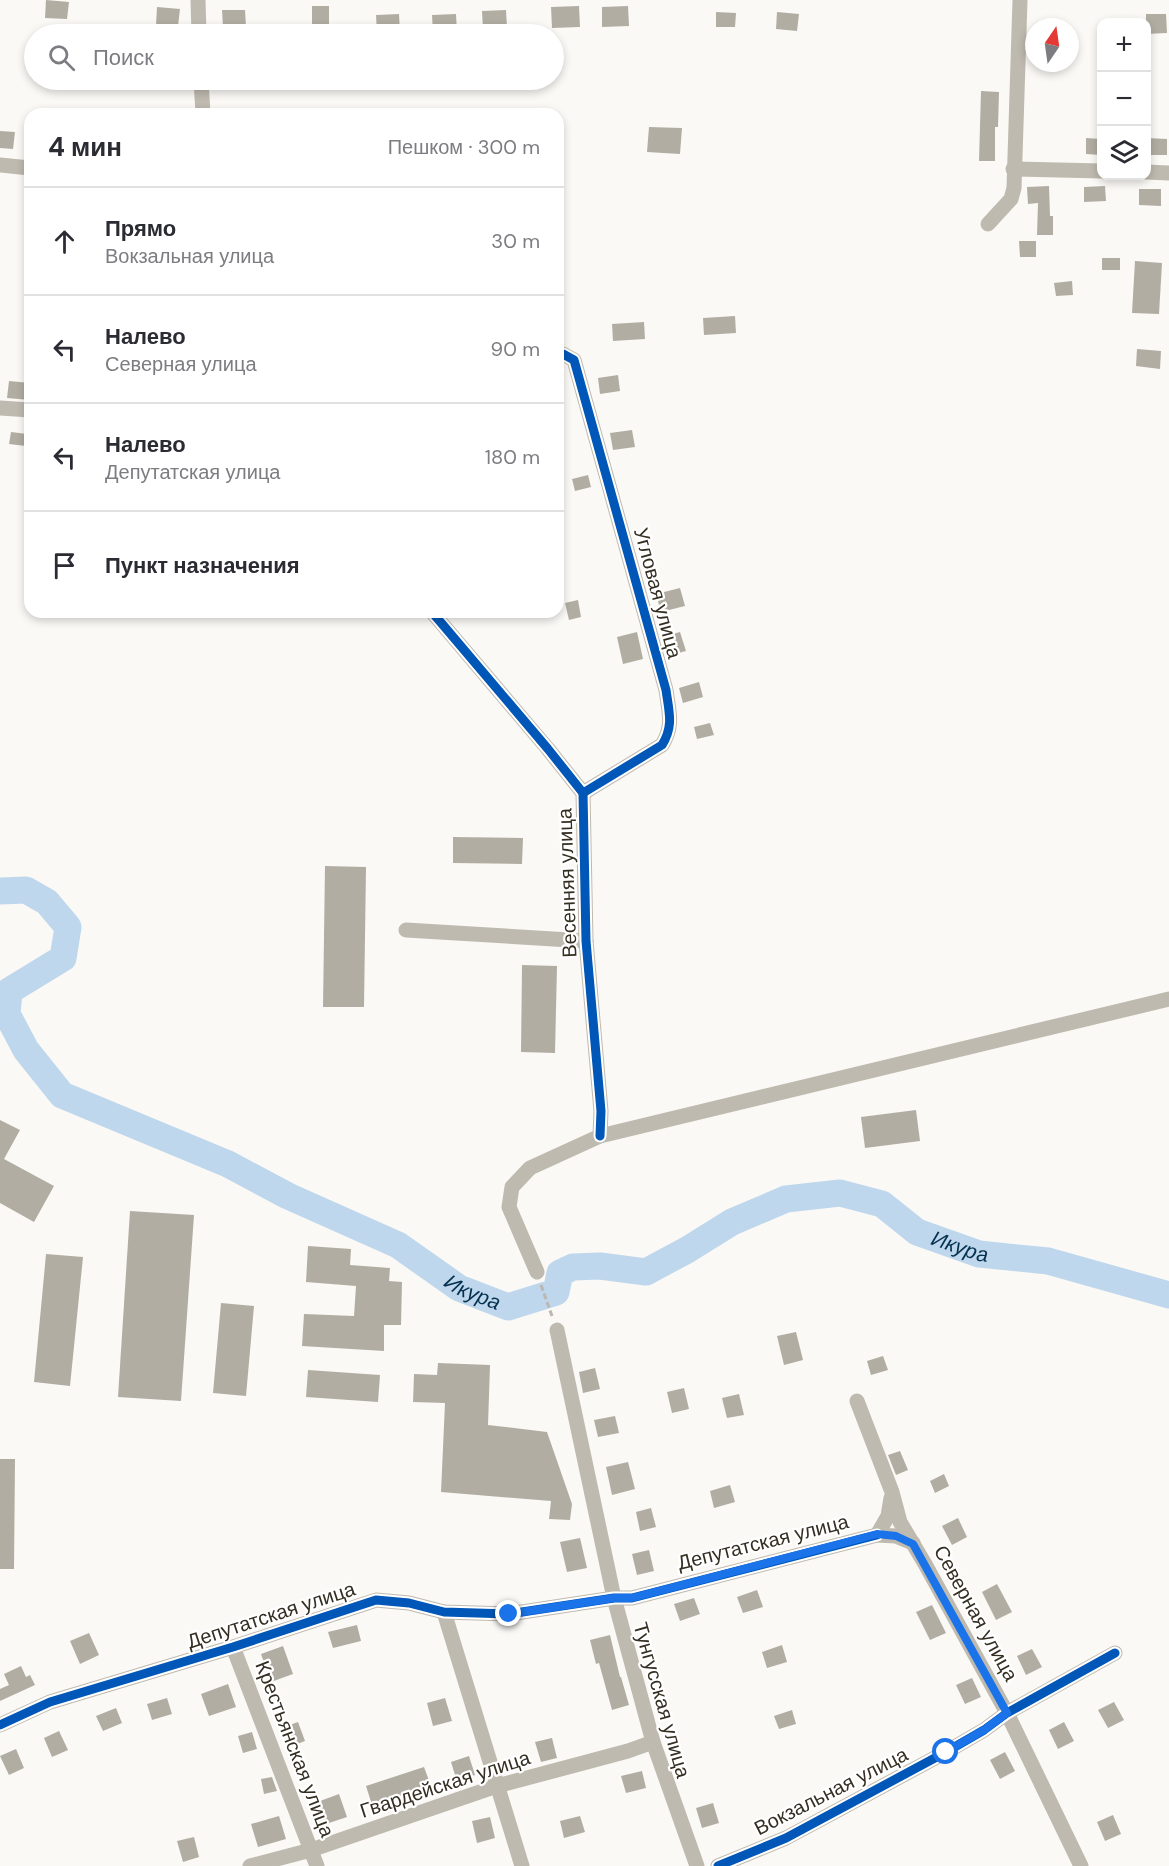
<!DOCTYPE html>
<html lang="ru">
<meta charset="utf-8">
<style>
body{margin:0;font-family:"DM Sans",sans-serif;background:#f7f7f7;color:#2b2b33}
.controls{position:absolute;right:18px;top:18px;display:grid;overflow:hidden;border-radius:12px;box-shadow:0 3px 9px #0003}
.controls button{width:54px;height:54px;display:grid;place-items:center;padding:0;border:0;border-bottom:2px solid #e1e1e2;background:#fff;color:#2b2b33;font:30px sans-serif}
.compass{position:absolute;left:1025px;top:18px;width:54px;height:54px;border-radius:50%;background:#fff;box-shadow:0 3px 9px #0003;rotate:13deg}
.stop{position:absolute;width:18px;height:18px;margin:-14px;border:4px solid #1a73e8;border-radius:50%;background:#fff}
.stop.end{background:#1a73e8;border-color:#fff;box-shadow:0 2px 6px #0008}
.list{margin:0;padding:0;list-style:none}
h2{display:flex;justify-content:space-between;align-items:center;height:78px;margin:0;padding:0 24px;font-size:26px}
h2 small{font-size:20px;font-weight:400;color:#7c7c81}
.list li{display:grid;grid-template-columns:39px 1fr auto;gap:18px;align-items:center;box-sizing:border-box;height:108px;padding:0 24px;border-top:2px solid #e1e1e2}
.list b{display:block;font-size:22px;white-space:nowrap}
.list p{margin:0;font-size:20px;white-space:nowrap;color:#7c7c81}
.list em{font-size:20px;font-style:normal;color:#7c7c81}
.icon{flex:none;width:33px;height:33px;fill:none;stroke:currentColor;stroke-width:2;stroke-linecap:round;stroke-linejoin:round}
.map{position:relative;flex:none;width:1169px;height:1866px;overflow:hidden}
.search{position:absolute;background:#fff;box-shadow:0 3px 9px #0003;left:24px;top:24px;width:540px;height:66px;display:flex;align-items:center;gap:15px;box-sizing:border-box;padding:0 21px;border-radius:33px;color:#7c7c81;font-size:22px}
.panel{position:absolute;background:#fff;box-shadow:0 3px 9px #0003;left:24px;top:108px;width:540px;height:510px;border-radius:18px}
.map>svg:first-child{display:block}
.lines{fill:none;stroke-linecap:round;stroke-linejoin:round}
.river{stroke:#bed7ed;stroke-width:27}
.building{fill:#b1ada3}
.path{stroke:#bbb8b1;stroke-width:3;stroke-dasharray:6 3;stroke-linecap:butt}
.minor{stroke:#bfbaaf;stroke-width:15}
.cycleway-casing{stroke:#fff;stroke-width:13}
.cycleway{stroke:#0057b8;stroke-width:9}
.route{stroke:#1a73e8;stroke-width:8}
.labels{text-anchor:middle;dominant-baseline:central;stroke-width:4.5;stroke-linejoin:round;paint-order:stroke}
.street-label{font-size:20px;fill:#342f22;stroke:#fff}
.water-label{font-size:21px;font-style:italic;fill:#03314f;stroke:#fff}
</style>
<div class="map">
<svg width="1169" height="1866" viewBox="0 0 1169 1866">
<rect width="100%" height="100%" fill="#fbf9f5"/>
<g class="lines">
<path class="river" id="s1" d="M0 891 26 890 47 902 68 927 63 958 9 991 7 1014 26 1050 62 1095 228 1164 288 1196 398 1245 459 1288 508 1307 556 1292 560 1273 573 1267 600 1266 646 1272 687 1250 732 1222 786 1199 840 1193 882 1204 917 1232 979 1254 1048 1261 1169 1295"/>
</g>
<g class="building">
<path d="M46 0 69 2 67 19 45 18Z"/>
<rect x="312" y="6" width="17" height="23"/>
<path d="M579 6 580 27 552 28 551 7Z"/>
<path d="M628 6 629 26 602 27V7Z"/>
<path d="M157 7 180 9 178 26 156 25Z"/>
<path d="M222 10H245L246 27H223Z"/>
<path d="M506 10 507 28 483 29 482 11Z"/>
<path d="M716 12 736 13 735 27H716Z"/>
<path d="M777 12 799 14 797 31 776 29Z"/>
<path d="M399 14 400 32 377 33 376 15Z"/>
<path d="M456 14 457 33 433 34 432 15Z"/>
<path d="M1146 14H1166L1167 33 1146 34Z"/>
<path d="M981 91 999 92 998 127H995V161H979Z"/>
<path d="M649 127 682 128 680 154 647 152Z"/>
<path d="M0 131 15 132 13 149 0 148Z"/>
<path d="M1086 138 1101 139V155L1086 154Z"/>
<path d="M1146 138 1167 139V155H1146Z"/>
<path d="M1049 186 1050 216H1053V235H1037L1038 203 1028 204 1027 187Z"/>
<path d="M1105 186 1106 201 1084 202V187Z"/>
<path d="M1139 189H1161V206L1139 205Z"/>
<path d="M1019 241H1036V257H1020Z"/>
<rect x="1102" y="258" width="18" height="12"/>
<path d="M1135 261 1162 263 1159 314 1132 313Z"/>
<path d="M1072 281 1073 295 1056 296 1054 283Z"/>
<path d="M735 316 736 333 704 335 703 318Z"/>
<path d="M644 322 645 339 613 341 612 324Z"/>
<path d="M1137 349 1161 351 1160 369 1136 366Z"/>
<path d="M618 375 620 391 600 394 598 378Z"/>
<path d="M9 381 30 383V400L7 398Z"/>
<path d="M632 430 635 447 613 450 610 433Z"/>
<path d="M11 432 27 434 26 446 9 444Z"/>
<path d="M588 475 591 487 575 491 572 479Z"/>
<path d="M680 588 685 606 661 612 656 594Z"/>
<path d="M578 600 581 617 569 620 565 603Z"/>
<path d="M637 632 643 659 623 664 617 637Z"/>
<path d="M680 632 686 651 671 655 666 636Z"/>
<path d="M699 682 703 697 683 703 679 688Z"/>
<path d="M710 723 714 735 697 739 694 727Z"/>
<path d="M453 837 523 838 522 864 453 863Z"/>
<path d="M325 866 366 867 364 1007H323Z"/>
<path d="M522 965 557 966 555 1053 521 1052Z"/>
<path d="M916 1110 920 1141 865 1148 861 1117Z"/>
<path d="M0 1120 20 1130 4 1159 54 1186 34 1222 0 1203Z"/>
<path d="M130 1211 194 1215 181 1401 118 1397Z"/>
<path d="M308 1246 351 1249 350 1265 390 1268 389 1281 402 1282 401 1325H384V1351L302 1346 304 1314 354 1316 356 1286 306 1282Z"/>
<path d="M46 1254 83 1257 70 1386 34 1382Z"/>
<path d="M221 1303 254 1306 246 1396 213 1393Z"/>
<path d="M796 1332 803 1360 784 1365 777 1336Z"/>
<path d="M883 1356 888 1370 871 1375 867 1361Z"/>
<path d="M438 1363 490 1365 488 1425 547 1432 572 1504 570 1520 549 1519 551 1501 441 1492 445 1403 413 1402 414 1374 437 1375Z"/>
<path d="M595 1368 600 1389 583 1393 579 1372Z"/>
<path d="M308 1370 380 1375 378 1402 306 1397Z"/>
<path d="M684 1388 689 1409 672 1413 667 1392Z"/>
<path d="M739 1394 744 1415 727 1418 722 1398Z"/>
<path d="M615 1416 619 1433 598 1437 594 1420Z"/>
<path d="M900 1451 908 1470 896 1475 888 1455Z"/>
<path d="M0 1459H15L14 1569H0Z"/>
<path d="M628 1462 635 1489 612 1495 606 1467Z"/>
<path d="M944 1474 949 1486 935 1493 930 1481Z"/>
<path d="M730 1485 735 1502 714 1508 710 1491Z"/>
<path d="M651 1508 656 1527 640 1531 636 1512Z"/>
<path d="M958 1518 967 1537 952 1545 942 1526Z"/>
<path d="M580 1538 587 1568 567 1572 560 1542Z"/>
<path d="M649 1550 654 1571 637 1575 632 1554Z"/>
<path d="M997 1584 1012 1612 996 1620 982 1592Z"/>
<path d="M757 1590 763 1607 743 1613 737 1597Z"/>
<path d="M694 1598 700 1614 680 1621 674 1604Z"/>
<path d="M932 1605 946 1633 930 1640 916 1612Z"/>
<path d="M357 1625 361 1641 333 1648 328 1632Z"/>
<path d="M89 1633 99 1655 80 1664 70 1641Z"/>
<path d="M610 1635 620 1677H621L629 1705 612 1710 599 1663 596 1664 590 1640Z"/>
<path d="M782 1645 787 1662 767 1668 762 1652Z"/>
<path d="M283 1646 293 1674 271 1682 261 1654Z"/>
<path d="M1032 1649 1042 1667 1026 1675 1017 1656Z"/>
<path d="M21 1666 26 1677 30 1675 35 1685 0 1701V1689L9 1685 4 1674Z"/>
<path d="M972 1678 981 1697 965 1704 956 1685Z"/>
<path d="M228 1684 236 1707 209 1716 201 1694Z"/>
<path d="M167 1698 172 1714 152 1720 147 1704Z"/>
<path d="M445 1698 452 1721 433 1726 427 1703Z"/>
<path d="M1114 1702 1124 1720 1108 1728 1098 1710Z"/>
<path d="M116 1708 122 1723 103 1731 96 1716Z"/>
<path d="M792 1710 796 1724 779 1729 774 1716Z"/>
<path d="M298 1722 305 1741 289 1747 281 1728Z"/>
<path d="M1064 1722 1074 1741 1058 1749 1049 1730Z"/>
<path d="M59 1731 68 1750 52 1757 44 1738Z"/>
<path d="M252 1732 257 1749 243 1753 238 1736Z"/>
<path d="M552 1738 557 1758 541 1762 535 1742Z"/>
<path d="M16 1749 24 1768 9 1775 0 1756Z"/>
<path d="M1005 1752 1015 1771 1000 1779 990 1760Z"/>
<path d="M469 1756 475 1775 457 1781 451 1762Z"/>
<path d="M424 1767 431 1786 397 1797 398 1799 373 1808 366 1786Z"/>
<path d="M642 1771 646 1788 626 1793 621 1776Z"/>
<path d="M272 1777 277 1791 264 1794 261 1779Z"/>
<path d="M339 1794 347 1817 320 1826 312 1804Z"/>
<path d="M713 1803 719 1823 702 1828 696 1808Z"/>
<path d="M1113 1815 1121 1834 1105 1841 1097 1822Z"/>
<path d="M279 1816 286 1839 258 1847 251 1824Z"/>
<path d="M580 1816 585 1832 564 1838 560 1821Z"/>
<path d="M490 1817 495 1838 477 1843 472 1821Z"/>
<path d="M194 1837 199 1857 183 1862 177 1841Z"/>
</g>
<g class="lines">
<path class="path" d="M541 1285 552 1316"/>
<g class="minor">
<path d="M198 0 199 34"/>
<path d="M201 80 203 114"/>
<path d="M0 165 30 168"/>
<path d="M1013 169 1102 171"/>
<path d="M1146 172 1169 173"/>
<path d="M988 224 1011 199 1014 188 1020 0"/>
<path d="M558 354H563L574 360 666 690C669 712 674 726 662 745L583 793"/>
<path d="M0 408 30 410"/>
<path d="M432 612 548 749 583 793 586 941 601 1111 600 1136"/>
<path d="M406 930 586 941"/>
<path d="M537 1272 509 1207 512 1187 530 1168 600 1136 1169 999"/>
<path d="M557 1330 614 1598 653 1742 697 1866"/>
<path d="M857 1401 892 1492 900 1522 925 1564 1007 1713 1081 1866"/>
<path d="M891 1498 888 1516 877 1535 896 1536 913 1543"/>
<path d="M444 1612 522 1866"/>
<path d="M233 1647 317 1866"/>
<path d="M0 1725 50 1702 233 1647 376 1600 409 1603 444 1612 509 1614 614 1598H632L877 1535"/>
<path d="M250 1866 311 1850 497 1786 628 1751 653 1742"/>
<path d="M718 1866 786 1838 946 1752 984 1730 1007 1713 1115 1653"/>
</g>
<defs>
<g id="cycleway">
<path d="M558 354H563L574 360 666 690C669 712 674 726 662 745L583 793"/>
<path d="M432 612 548 749 583 793 586 941 601 1111 600 1136"/>
<path d="M0 1725 50 1702 233 1647 376 1600 409 1603 444 1612 509 1614 614 1598H632L877 1535"/>
<path d="M718 1866 786 1838 946 1752 984 1730 1007 1713 1115 1653"/>
</g>
</defs>
<use href="#cycleway" class="cycleway-casing"/>
<use href="#cycleway" class="cycleway"/>
</g>
<g class="lines">
<path class="route" d="M509 1614 614 1598H632L877 1534 896 1536 913 1544 1007 1713 984 1730 946 1752"/>
</g>
<g class="labels">
<g class="street-label">
<text transform="translate(658 593) rotate(75)">Угловая улица</text>
<text transform="translate(567 883) rotate(-92)">Весенняя улица</text>
<text transform="translate(763 1542) rotate(-14)">Депутатская улица</text>
<text transform="translate(976 1613) rotate(61)">Северная улица</text>
<text transform="translate(271 1615) rotate(-18)">Депутатская улица</text>
<text transform="translate(662 1700) rotate(74)">Тунгусская улица</text>
<text transform="translate(295 1749) rotate(69)">Крестьянская улица</text>
<text transform="translate(445 1784) rotate(-18)">Гвардейская улица</text>
<text transform="translate(831 1791) rotate(-27)">Вокзальная улица</text>
</g>
<g class="water-label">
<text stroke="none"><textPath href="#s1" startOffset="1298">Икура</textPath></text>
<text stroke="none"><textPath href="#s1" startOffset="756">Икура</textPath></text>
</g>
</g>
</svg>
<div class="controls">
<button>+</button>
<button>−</button>
<button><svg class="icon" aria-label="layers" viewBox="0 0 24 24"><path d="M12 4l9 5-9 5-9-5zM3 14l9 5 9-5"/></svg></button>
</div>
<svg class="compass" viewBox="-18 -18 36 36"><path d="M0-13l5 13h-10z" fill="#e53935"/><path d="M0 13l5-13h-10z" fill="#7c7c81"/></svg>
<div class="stop" style="left:946px;top:1752px"></div>
<div class="stop end" style="left:509px;top:1614px"></div>
<div class="search"><svg class="icon" aria-label="search" viewBox="0 0 24 24"><circle cx="10" cy="10" r="6"/><path d="M15 15l6 6"/></svg>Поиск</div>
<section class="panel">
<h2>4 мин<small>Пешком · 300 m</small></h2>
<ul class="list">
<li><svg class="icon" aria-label="ahead" viewBox="0 0 24 24"><path d="M12 20V5M6 11l6-6 6 6"/></svg><div><b>Прямо</b><p>Вокзальная улица</p></div><em>30 m</em></li>
<li><svg class="icon" aria-label="left" viewBox="0 0 24 24"><path d="M17 20v-9H6M10 6l-5 5 5 5"/></svg><div><b>Налево</b><p>Северная улица</p></div><em>90 m</em></li>
<li><svg class="icon" aria-label="left" viewBox="0 0 24 24"><path d="M17 20v-9H6M10 6l-5 5 5 5"/></svg><div><b>Налево</b><p>Депутатская улица</p></div><em>180 m</em></li>
<li><svg class="icon" aria-label="arrive" viewBox="0 0 24 24"><path d="M6 21V4h12l-3 4 3 4H6"/></svg><div><b>Пункт назначения</b></div></li>
</ul>
</section>
</div>
